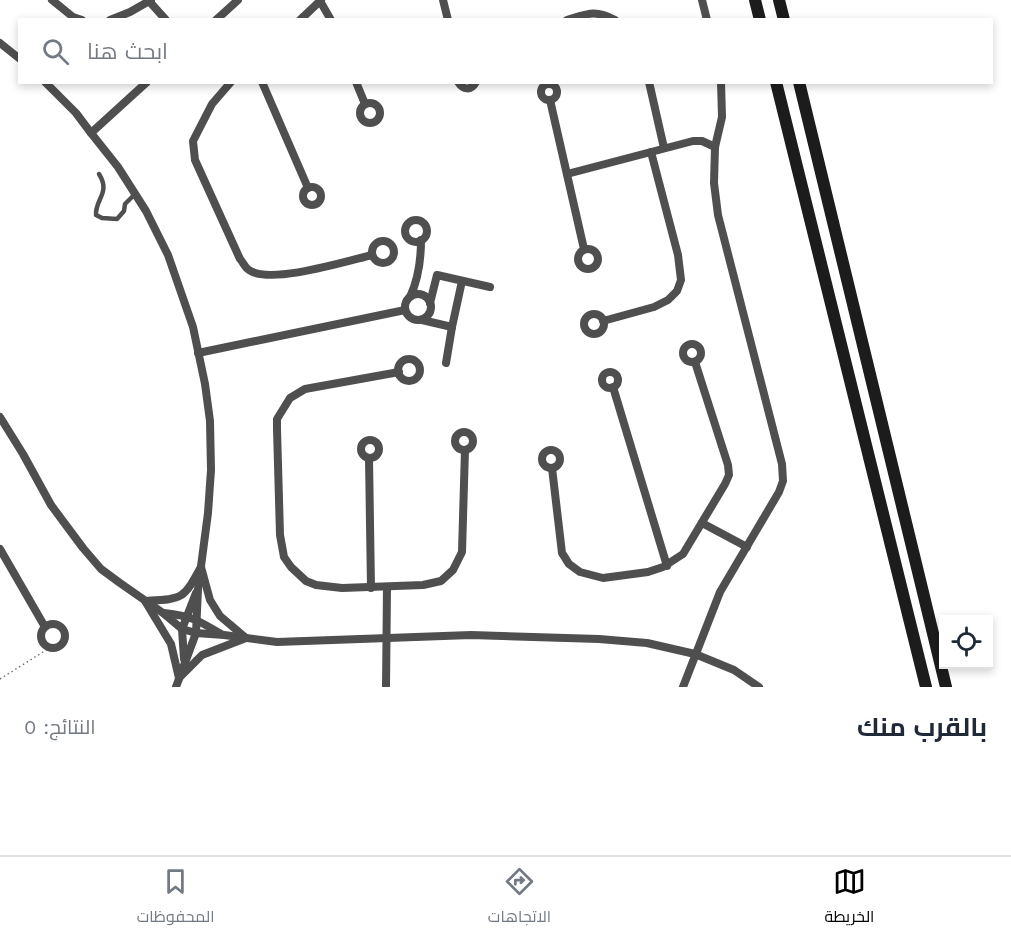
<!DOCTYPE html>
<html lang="ar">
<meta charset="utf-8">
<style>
body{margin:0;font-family:"Work Sans",Cairo,sans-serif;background:#f6f6f7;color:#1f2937;direction:rtl}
.controls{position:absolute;right:18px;bottom:18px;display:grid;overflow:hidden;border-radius:0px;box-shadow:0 3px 9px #0003}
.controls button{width:54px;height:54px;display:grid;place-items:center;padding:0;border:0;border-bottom:2px solid #e0e1e3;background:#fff;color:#1f2937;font:30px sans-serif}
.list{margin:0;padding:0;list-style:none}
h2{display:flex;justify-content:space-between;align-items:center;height:78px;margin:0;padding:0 24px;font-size:26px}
h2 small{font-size:20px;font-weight:400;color:#747a83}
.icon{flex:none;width:33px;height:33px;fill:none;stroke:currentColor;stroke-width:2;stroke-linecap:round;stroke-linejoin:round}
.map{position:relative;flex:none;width:1011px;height:687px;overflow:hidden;direction:ltr}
.search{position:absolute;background:#fff;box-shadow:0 3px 9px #0003;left:18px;right:18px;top:18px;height:66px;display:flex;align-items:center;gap:15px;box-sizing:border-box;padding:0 21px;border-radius:0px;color:#747a83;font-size:22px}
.sheet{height:168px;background:#fff}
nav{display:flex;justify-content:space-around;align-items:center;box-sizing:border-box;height:84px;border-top:2px solid #e0e1e3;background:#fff;font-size:16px;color:#747a83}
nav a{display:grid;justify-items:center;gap:3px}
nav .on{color:#000}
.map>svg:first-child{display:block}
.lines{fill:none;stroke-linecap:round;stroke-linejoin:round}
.path{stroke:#717171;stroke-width:1.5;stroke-dasharray:1.5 3;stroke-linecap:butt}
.lane{stroke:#4f4f4f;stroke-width:4.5}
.street{stroke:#4f4f4f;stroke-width:8}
.secondary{stroke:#1c1c1c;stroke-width:12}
</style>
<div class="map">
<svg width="1011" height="687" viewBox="0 0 1011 687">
<rect width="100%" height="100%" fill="#fff"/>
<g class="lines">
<path class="path" d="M0 679 51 647"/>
<path class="lane" d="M99 174C111 193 95 199 96 215L102 218 117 219 124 211 125 204 135 194"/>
<g class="street">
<path d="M52 0 73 17 82 20"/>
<path d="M443 0 448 20"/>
<path d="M702 0 707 20"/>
<path d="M149 1 166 20"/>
<path d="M320 1 331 20"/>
<path d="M110 20 130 12 151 0"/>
<path d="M216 20 238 0"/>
<path d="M300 20 321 0"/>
<path d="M567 20C587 14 595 9 615 20"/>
<path d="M0 43 20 59"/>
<path d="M45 82 76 113 91 133 118 167 146 211 168 255 193 327 205 384 210 421 211 470 208 513 198 589 196 633 176 687"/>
<path d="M231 82 212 104 193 141 195 160 240 259C243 262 245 268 249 270 270 285 347 261 372 255"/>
<path d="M262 82 308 188"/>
<path d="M356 82 365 104"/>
<path d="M458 82C463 90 471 91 476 82"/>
<path d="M649 82 664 148"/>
<circle cx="549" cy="92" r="8"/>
<path d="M550 100 584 249"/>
<circle cx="370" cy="113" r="10"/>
<path d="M91 133 147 82"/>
<path d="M567 174 693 141H702L715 147"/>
<circle cx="312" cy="196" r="9"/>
<circle cx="416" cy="231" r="11"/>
<circle cx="383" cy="252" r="11"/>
<circle cx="588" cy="259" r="10"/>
<circle cx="418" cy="307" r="13"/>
<path d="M410 297C418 280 421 259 421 240"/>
<path d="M430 303 437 275 490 287"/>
<circle cx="594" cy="324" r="10"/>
<path d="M422 320 452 327 462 281"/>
<path d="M603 321 654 307 668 300 677 291 681 280 678 255 651 152"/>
<circle cx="692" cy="353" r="9"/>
<path d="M198 353 405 310"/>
<circle cx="409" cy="370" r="11"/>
<path d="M446 363 452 327"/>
<path d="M399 372 305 389 290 398 277 419V429L280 535 284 557 291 567 306 581 316 585 342 588 423 585 441 581 453 570 462 552 465 450"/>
<circle cx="610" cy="380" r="8"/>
<path d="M613 387 667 566"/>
<path d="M0 417 23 454 51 505 83 548 101 569 120 583 163 613 182 629 196 633 224 635 277 642 471 635 599 639 647 643 695 654 734 670 759 687"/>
<circle cx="464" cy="441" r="9"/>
<circle cx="370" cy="449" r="9"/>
<circle cx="551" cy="459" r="9"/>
<path d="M369 458 371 588"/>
<path d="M552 468 562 553 569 564 580 572 603 578 648 572 663 567 683 554 725 484 729 475 728 465 695 362"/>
<path d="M702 523 747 547"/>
<path d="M0 549 45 627"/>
<path d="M201 567 210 600 220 616 246 638 202 655 179 678 171 644 145 601C183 599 183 600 201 567Z"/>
<path d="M164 613C191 616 198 620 221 634"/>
<circle cx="53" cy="636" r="12"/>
<path d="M184 659 182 629 196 593"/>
<path d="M386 687 387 587"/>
<path d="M683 687 720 592 779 492 783 481 782 464 718 215 714 183 715 147 722 117 721 82"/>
</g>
<g class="secondary">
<path d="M755 0 760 20"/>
<path d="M779 0 784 20"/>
<path d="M776 82 926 687"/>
<path d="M799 82 946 687"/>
</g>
</g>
</svg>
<div class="controls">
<button><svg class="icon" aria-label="locate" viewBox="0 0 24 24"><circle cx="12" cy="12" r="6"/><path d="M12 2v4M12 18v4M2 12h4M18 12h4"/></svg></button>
</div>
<div class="search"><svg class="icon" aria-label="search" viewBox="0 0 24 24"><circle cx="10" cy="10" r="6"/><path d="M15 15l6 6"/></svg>ابحث هنا</div>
</div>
<section class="sheet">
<h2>بالقرب منك<small>النتائج: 0</small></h2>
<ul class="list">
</ul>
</section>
<nav>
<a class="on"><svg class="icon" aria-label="map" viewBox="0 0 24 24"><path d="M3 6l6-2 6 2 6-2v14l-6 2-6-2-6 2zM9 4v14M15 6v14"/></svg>الخريطة</a>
<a><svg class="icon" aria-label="directions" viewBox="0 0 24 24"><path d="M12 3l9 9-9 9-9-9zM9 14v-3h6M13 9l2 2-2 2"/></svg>الاتجاهات</a>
<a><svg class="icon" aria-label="saved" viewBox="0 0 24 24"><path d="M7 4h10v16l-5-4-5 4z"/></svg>المحفوظات</a>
</nav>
